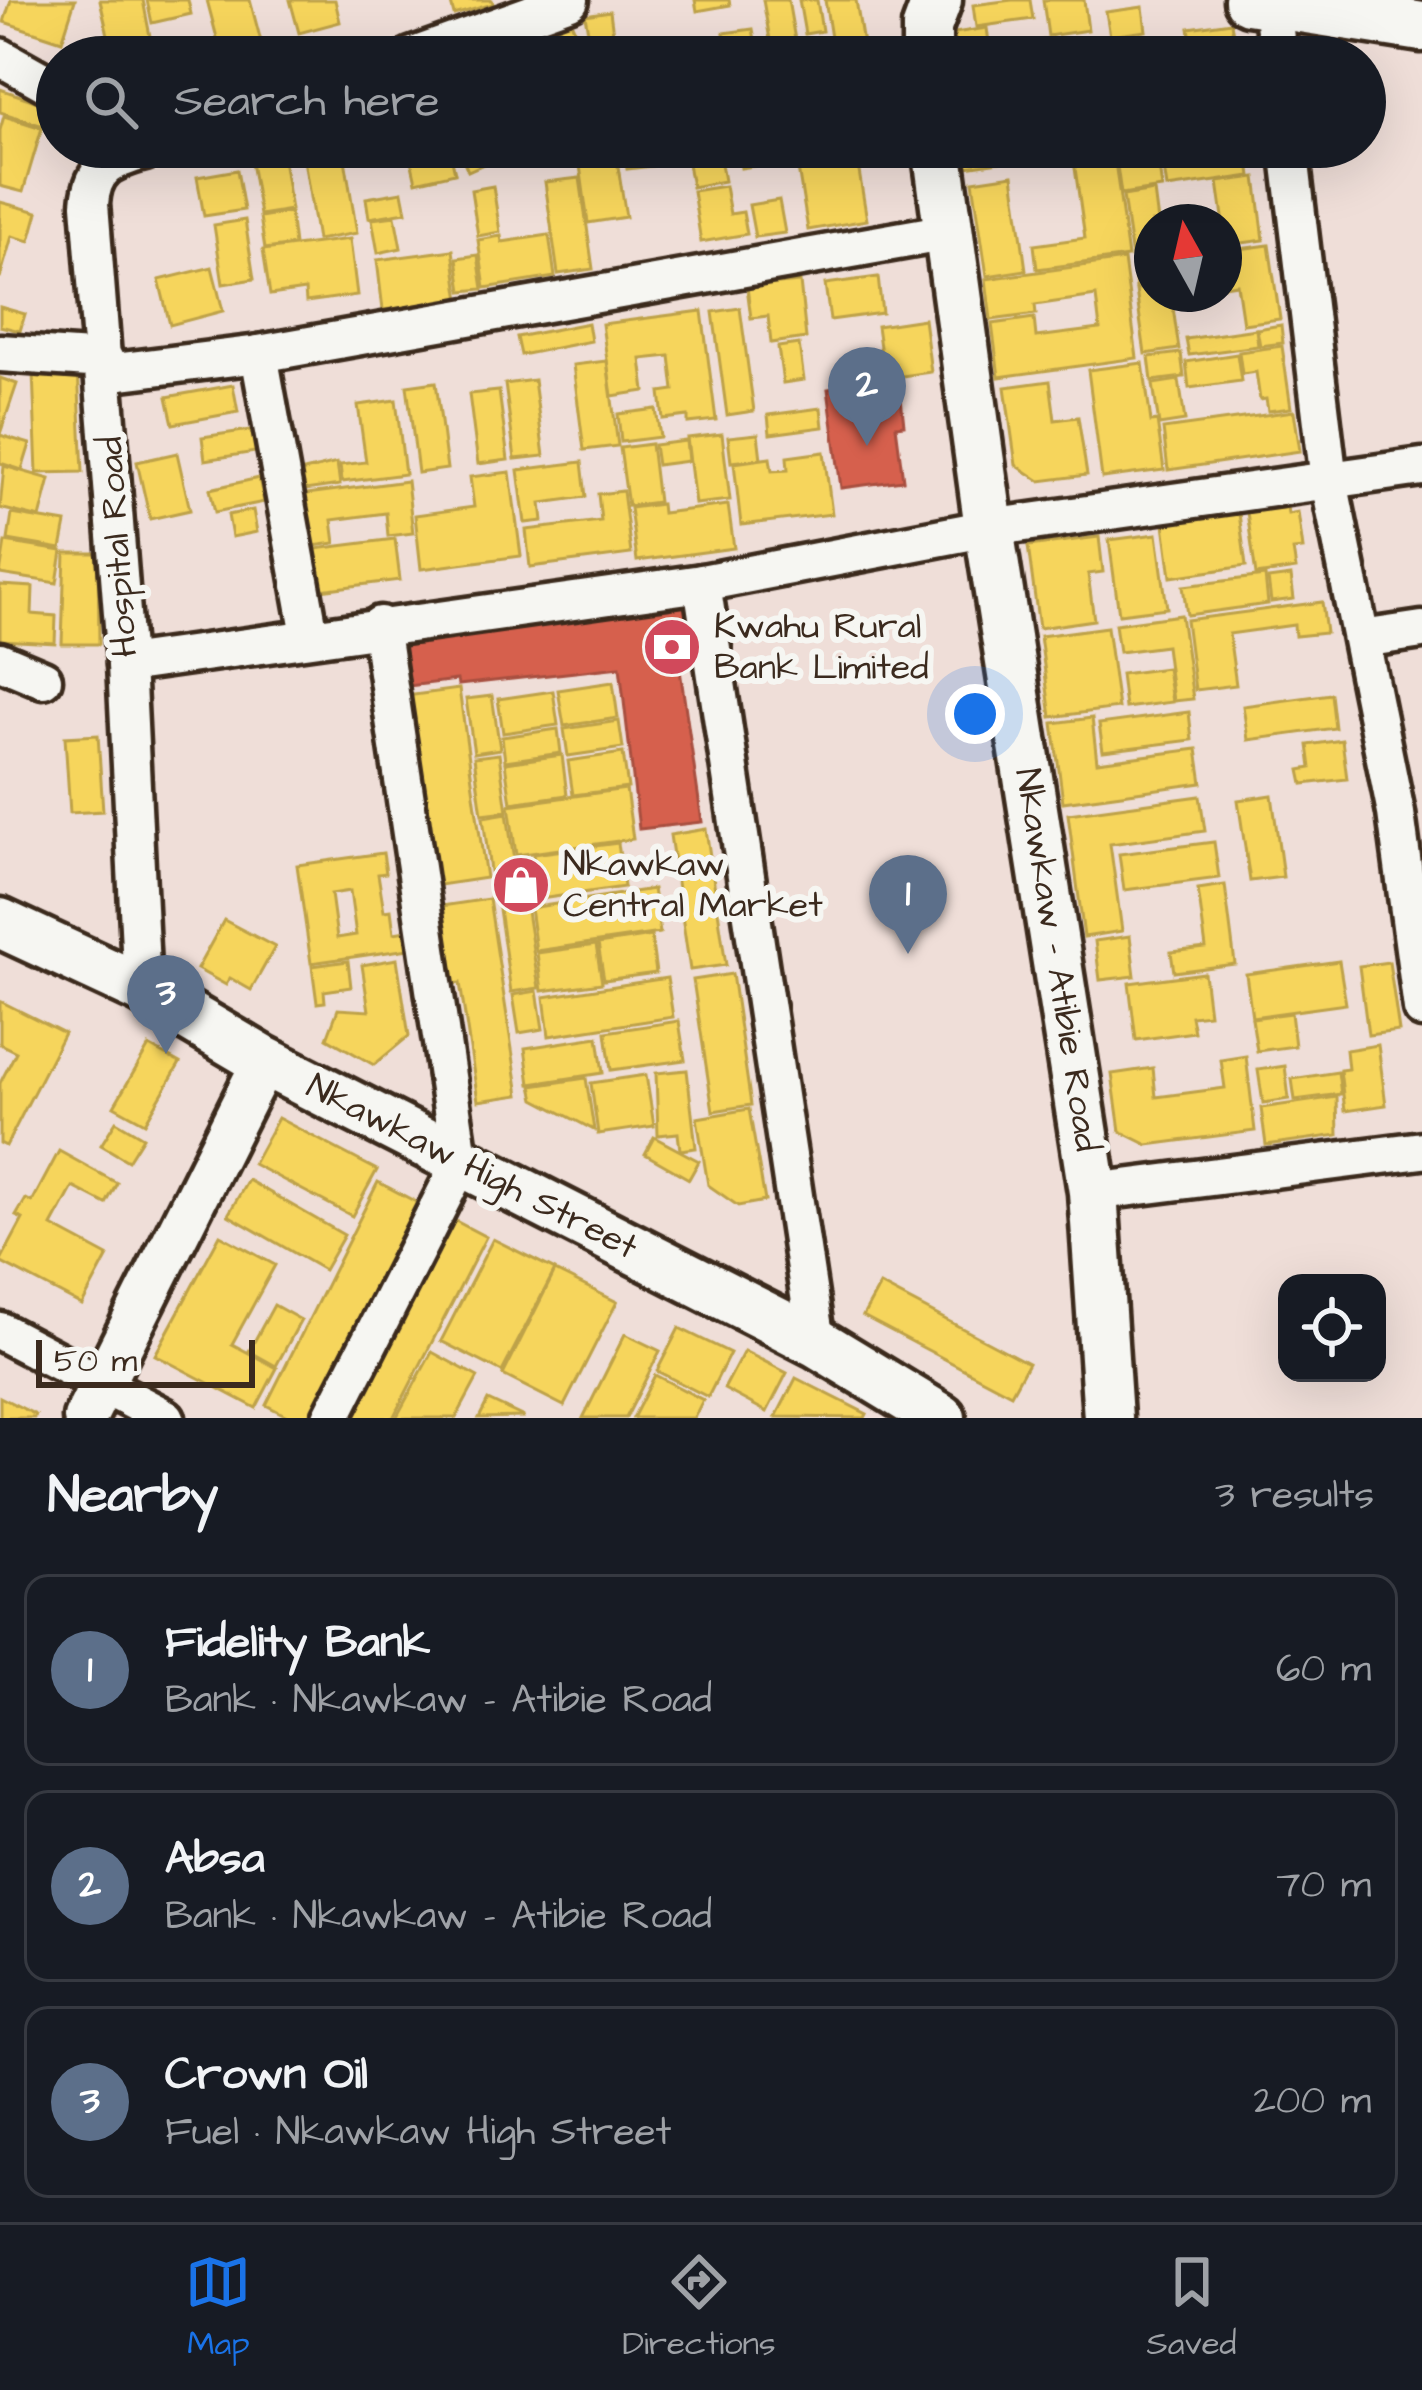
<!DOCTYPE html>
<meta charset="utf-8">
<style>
body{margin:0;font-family:"Architects Daughter",sans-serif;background:#242831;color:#f1f3f6}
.controls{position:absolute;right:36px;bottom:36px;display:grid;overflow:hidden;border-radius:24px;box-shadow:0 12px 48px #0002}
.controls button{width:108px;height:108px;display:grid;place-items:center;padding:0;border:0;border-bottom:3px solid #363941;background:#171b24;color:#f1f3f6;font:60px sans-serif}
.compass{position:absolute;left:1134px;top:204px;width:108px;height:108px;border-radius:50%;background:#171b24;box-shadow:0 12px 48px #0002;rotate:352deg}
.scale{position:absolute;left:36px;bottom:30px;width:219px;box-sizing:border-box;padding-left:12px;border:6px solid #3b2a1e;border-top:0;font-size:33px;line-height:42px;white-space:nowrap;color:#3b2a1e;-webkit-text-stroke:9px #f6f6f2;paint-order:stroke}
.you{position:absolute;left:975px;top:714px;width:42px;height:42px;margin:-30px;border:9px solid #fff;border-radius:50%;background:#1a73e8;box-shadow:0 0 0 18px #1a73e833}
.badge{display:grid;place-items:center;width:78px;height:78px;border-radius:50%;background:#1a73e8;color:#fff;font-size:39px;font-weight:700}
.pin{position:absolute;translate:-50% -99px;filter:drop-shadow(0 3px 6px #0008)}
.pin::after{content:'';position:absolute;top:63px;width:42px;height:36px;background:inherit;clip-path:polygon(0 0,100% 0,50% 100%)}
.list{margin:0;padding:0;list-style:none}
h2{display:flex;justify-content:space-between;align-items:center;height:156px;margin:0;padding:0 48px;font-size:51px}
h2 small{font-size:39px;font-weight:400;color:#9ea1a6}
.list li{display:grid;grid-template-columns:78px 1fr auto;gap:36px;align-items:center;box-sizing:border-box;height:192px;margin:0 24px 24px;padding:0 24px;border:3px solid #363941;border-radius:24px}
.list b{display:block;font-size:45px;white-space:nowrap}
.list p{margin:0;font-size:39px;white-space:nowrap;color:#9ea1a6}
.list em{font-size:39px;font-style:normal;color:#9ea1a6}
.icon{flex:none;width:66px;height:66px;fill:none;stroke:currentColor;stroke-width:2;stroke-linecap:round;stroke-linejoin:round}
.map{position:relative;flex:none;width:1422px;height:1418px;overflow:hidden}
.search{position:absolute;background:#171b24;box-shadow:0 12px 48px #0002;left:36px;right:36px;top:36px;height:132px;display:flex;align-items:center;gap:30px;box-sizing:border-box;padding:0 42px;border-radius:66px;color:#9ea1a6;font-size:45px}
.sheet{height:804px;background:#171b24}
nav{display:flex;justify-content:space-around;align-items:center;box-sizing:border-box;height:168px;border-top:3px solid #363941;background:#171b24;font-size:33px;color:#9ea1a6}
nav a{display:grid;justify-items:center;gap:6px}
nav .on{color:#1a73e8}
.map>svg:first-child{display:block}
.homes{fill:#f6d55c;stroke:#bea249;stroke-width:3;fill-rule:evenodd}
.shops{fill:#d6604d;stroke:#a8503f;stroke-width:3}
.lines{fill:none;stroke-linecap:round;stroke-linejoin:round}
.minor-casing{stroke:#3b2a1e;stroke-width:45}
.tertiary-casing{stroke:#3b2a1e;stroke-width:51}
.secondary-casing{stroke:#3b2a1e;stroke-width:57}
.minor{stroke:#f6f6f2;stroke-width:36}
.tertiary{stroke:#f6f6f2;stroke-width:42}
.secondary{stroke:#f6f6f2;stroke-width:48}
.labels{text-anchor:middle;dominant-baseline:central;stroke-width:12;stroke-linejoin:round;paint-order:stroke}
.street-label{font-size:36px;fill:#3b2a1e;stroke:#f6f6f2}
.poi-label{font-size:36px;fill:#3b2a1e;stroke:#f6f6f2;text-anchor:start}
</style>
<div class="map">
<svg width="1422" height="1418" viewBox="0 0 1422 1418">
<rect width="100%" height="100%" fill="#efded8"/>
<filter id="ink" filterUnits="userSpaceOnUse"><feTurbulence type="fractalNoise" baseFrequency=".00833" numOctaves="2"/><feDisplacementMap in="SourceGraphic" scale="24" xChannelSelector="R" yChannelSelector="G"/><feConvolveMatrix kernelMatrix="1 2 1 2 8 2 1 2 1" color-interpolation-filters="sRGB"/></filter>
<g filter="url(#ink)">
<g class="homes">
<path d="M11 0H75L62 41 4 22Z"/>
<path d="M100 0H143L154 57H97L93 38 108 35Z"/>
<path d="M147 0H188L191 14 152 23Z"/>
<path d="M207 0H250L263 49 222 57Z"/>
<path d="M290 0H335L340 22 299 33Z"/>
<path d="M450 0H492L493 4 454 15Z"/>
<path d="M695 0H729L730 5 697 11Z"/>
<path d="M763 0H788L798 57H773Z"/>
<path d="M799 0H817L822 31 805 34Z"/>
<path d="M825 0H856L865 57H834Z"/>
<path d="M1012 0H1030L1033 19 976 27 973 5Z"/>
<path d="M1043 0H1084L1088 30 1048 36Z"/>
<path d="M1143 7 1146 31 1110 36 1106 12Z"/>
<path d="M610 11 613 34 589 38 585 15Z"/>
<path d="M568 15 586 55 502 57 497 47Z"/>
<path d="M1231 22 1236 57H1213L1211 43 1192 45 1189 28Z"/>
<path d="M987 28 991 57H951L948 34Z"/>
<path d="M753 29 758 57H728L724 33Z"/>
<path d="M625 35 628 52 593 57 590 41Z"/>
<path d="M1052 39 1055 57H994L993 47Z"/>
<path d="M1134 43 1136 57H1099L1098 48Z"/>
<path d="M0 89 56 108 49 128 0 112Z"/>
<path d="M4 116 42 128 23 192 0 186V130Z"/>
<path d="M408 147H449L455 173 416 182Z"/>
<path d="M458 147H493L497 158 468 171Z"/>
<path d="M615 147 626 217 588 223 578 151Z"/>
<path d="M649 147 652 166 627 169 624 149Z"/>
<path d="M718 147 724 181 692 187 686 151Z"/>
<path d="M724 147H775L778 162 741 168 738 149 724 151Z"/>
<path d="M855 147 867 220 808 230 796 156Z"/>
<path d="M964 147H1004L1006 161 966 167Z"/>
<path d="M1072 147H1113L1128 257 1037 269 1034 245 1085 238Z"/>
<path d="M1161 147H1247L1251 176 1167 188Z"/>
<path d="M282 152 291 210 260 215 250 156Z"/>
<path d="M344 153 357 233 317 240 304 160Z"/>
<path d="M1157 153 1162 188 1121 194 1116 159Z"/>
<path d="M237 170 244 210 204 216 197 177Z"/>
<path d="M1013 175 1026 270 987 276 973 181Z"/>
<path d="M1256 177 1264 240 1227 245 1218 182Z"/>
<path d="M580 178 593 269 558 274 545 182Z"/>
<path d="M493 186 500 232 478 236 471 190Z"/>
<path d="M725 186 730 214 743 212 747 234 701 242 693 191Z"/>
<path d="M1154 191 1158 222H1152V254L1132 257 1123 196Z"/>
<path d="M402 192 406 212 369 218 366 198Z"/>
<path d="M779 200 785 233 755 237 749 205Z"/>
<path d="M0 202 38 212 30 241 12 236 0 278Z"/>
<path d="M290 212 294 245 265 249 260 217Z"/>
<path d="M395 216 401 248 378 253 372 219Z"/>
<path d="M245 220 254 279 223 284 214 225Z"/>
<path d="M549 235 555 277 485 288 478 240 501 236 502 242Z"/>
<path d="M350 239 357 295 306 302 305 290 270 295 263 250Z"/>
<path d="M1269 245 1280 319 1243 324 1237 284 1224 286V251Z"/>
<path d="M453 250 460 301 383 310 377 260Z"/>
<path d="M478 255 483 289 462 291 457 258Z"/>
<path d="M1124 260 1137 358 999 377 992 324 1034 318 1036 337 1100 329 1096 296 1035 305 1036 314 991 320 986 279Z"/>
<path d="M1152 262V286L1136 288 1133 264Z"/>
<path d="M212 267 223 311 170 325 159 280Z"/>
<path d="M878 277 882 313 830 320 825 284Z"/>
<path d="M800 282 806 338 771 343 768 316 751 318 747 287Z"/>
<path d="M1152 288V294H1171L1179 349 1145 354 1136 290Z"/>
<path d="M0 307 25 314 20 331 0 326Z"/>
<path d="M740 308 754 411 727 415 713 312Z"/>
<path d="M702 311 716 420 688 423V416L663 419 660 392 674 390 670 356 641 359 645 391 612 396 602 324Z"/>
<path d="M924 319 931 372 851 383 847 359 881 354 877 326Z"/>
<path d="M588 323 591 341 521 355 517 337Z"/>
<path d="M1281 325 1283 343 1260 346 1257 329Z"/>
<path d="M1256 329 1258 346 1189 355 1186 339Z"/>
<path d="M799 344 804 380 783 383 778 347Z"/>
<path d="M1282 346 1291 408 1268 411 1266 399 1260 400 1256 372 1242 374 1239 352Z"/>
<path d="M1181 353 1184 377 1152 381 1149 357Z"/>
<path d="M1237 354 1241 381 1189 388 1186 362Z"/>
<path d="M607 361 618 446 584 450 573 365Z"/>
<path d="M1143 363 1151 422 1157 421 1164 470 1102 478 1088 370Z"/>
<path d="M78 369 83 472 37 473 33 372Z"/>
<path d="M0 378 17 384 0 434Z"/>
<path d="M534 380 544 456 515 459 505 384Z"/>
<path d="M1179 380 1185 421 1159 425 1153 384Z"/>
<path d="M1050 381 1055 420 1078 417 1087 475 1040 481 1016 465 1005 387Z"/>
<path d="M436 382 447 469 418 473 407 386Z"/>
<path d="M233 385 238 412 173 424 167 397Z"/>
<path d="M499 391 508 460 478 464 469 394Z"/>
<path d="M396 400 405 474 342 482 340 465 366 462 358 405Z"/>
<path d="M821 408 823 427 770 434 768 415Z"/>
<path d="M656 409 660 437 621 442 618 414Z"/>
<path d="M1294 411 1300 451 1168 470 1163 429Z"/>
<path d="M264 428 268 450 205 460 202 437Z"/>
<path d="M722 434 730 500 695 504 687 438Z"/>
<path d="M758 434 761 459 731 462 728 437Z"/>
<path d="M0 435 30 444 22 470 0 463Z"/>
<path d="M686 441 688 461 657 465 654 445Z"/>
<path d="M651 444 658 502 628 506 620 448Z"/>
<path d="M824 452 832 514 741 525 734 463 770 458 772 471 788 470 787 457Z"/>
<path d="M177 453 190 510 150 519 137 462Z"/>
<path d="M582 462 586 497 541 503 543 521 525 523 518 470Z"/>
<path d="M337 463 340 485 298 491 296 473Z"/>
<path d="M4 466 50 479 40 518 0 508Z"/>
<path d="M510 472 521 556 421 569 415 515 474 507 470 477Z"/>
<path d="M259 478 264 502 215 512 210 489Z"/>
<path d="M407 481 413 533 388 536 386 513 332 520 335 543 306 547 299 495Z"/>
<path d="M623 491 631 554 530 567 526 530 601 521 598 494Z"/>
<path d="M661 504 662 513 728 505 734 548 637 561 630 508Z"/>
<path d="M1238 506 1246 566 1171 577 1163 516Z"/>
<path d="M1287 507 1288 514 1298 512 1303 549 1293 550 1296 569 1256 575 1247 512Z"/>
<path d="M253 510 257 532 232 537 228 515Z"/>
<path d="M12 514 66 523 61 549 8 540Z"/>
<path d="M1157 534 1167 608 1119 614 1109 540Z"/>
<path d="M1099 537 1103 572 1088 574 1094 620 1039 628 1028 546Z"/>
<path d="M395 539 400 580 312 591 307 550Z"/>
<path d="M5 542 62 551 57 583 0 574Z"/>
<path d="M65 553H98L99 644H62Z"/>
<path d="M1265 576 1268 604 1187 615 1183 586Z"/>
<path d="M1291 576 1294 599 1271 602 1268 579Z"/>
<path d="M0 585 33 587 32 614 56 616 55 643 0 640Z"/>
<path d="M1322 602 1326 633 1295 636 1294 625 1229 634 1236 685 1195 690 1186 620Z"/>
<path d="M1181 615 1193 699 1173 701 1166 646 1119 652 1115 624Z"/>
<path d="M1107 627 1118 708 1051 717 1040 636Z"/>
<path d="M1167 668 1172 702 1125 708 1121 674Z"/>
<path d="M613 682 618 718 564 726 558 690Z"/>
<path d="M459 689 486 878 433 886 406 696Z"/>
<path d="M553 691 558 725 503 733 498 699Z"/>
<path d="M1331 694 1335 728 1248 740 1243 706Z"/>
<path d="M492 696 500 749 474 753 466 699Z"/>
<path d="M1189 712 1192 740 1103 751 1099 724Z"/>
<path d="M1092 718 1097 762 1197 749 1202 783 1063 802 1053 723Z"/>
<path d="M619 721 623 748 568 756 564 729Z"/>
<path d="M558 729 561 753 505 761 502 737Z"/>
<path d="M98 735 103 811 70 813 65 737Z"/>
<path d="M1342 740 1347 779 1303 784 1300 770 1311 768 1308 745Z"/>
<path d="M623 753 628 788 573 795 568 761Z"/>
<path d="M499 754 507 811 482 814 474 757Z"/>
<path d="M562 755 567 795 511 803 505 763Z"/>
<path d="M626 789 633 839 516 855 509 805Z"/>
<path d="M1272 795 1283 877 1250 881 1238 800Z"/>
<path d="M1200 796 1205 831 1110 844 1122 931 1084 937 1068 814Z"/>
<path d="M507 813 515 868 490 871 483 817Z"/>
<path d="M706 829 726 965 690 970 670 835Z"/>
<path d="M1214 842 1219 878 1124 890 1119 854Z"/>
<path d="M618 843 624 887 540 899 533 854Z"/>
<path d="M383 853 386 873 378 874 384 911 391 910 394 933 406 931 409 949 311 963 297 865ZM350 891 356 935 337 938 331 894Z"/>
<path d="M1225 885 1235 964 1174 972 1171 952 1206 948 1198 889Z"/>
<path d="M653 889 660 933 536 951 530 908Z"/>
<path d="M489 899 519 1095 478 1101 460 983 447 985 435 907Z"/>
<path d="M526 905 539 988 511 992 499 909Z"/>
<path d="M224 920 275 947 251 990 230 978 226 985 197 969Z"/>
<path d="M651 936 656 973 604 980 598 944Z"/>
<path d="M1130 936 1135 976 1100 980 1095 941Z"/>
<path d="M596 945 602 983 542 991 537 953Z"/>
<path d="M397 959 409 1036 374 1065 327 1038 338 1009 369 1011 362 965Z"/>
<path d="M348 961 351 987 324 991 325 1002 317 1003 312 966Z"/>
<path d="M1339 961 1346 1004 1252 1017 1246 974Z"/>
<path d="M1389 962 1399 1031 1368 1035 1359 966Z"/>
<path d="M1204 973 1209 1014 1191 1016 1194 1032 1136 1040 1129 983Z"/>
<path d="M732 974 751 1105 713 1111 693 980Z"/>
<path d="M667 978 673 1017 549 1036 544 997Z"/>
<path d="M537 991 543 1029 519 1033 513 995Z"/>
<path d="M0 1001 64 1033 6 1146 0 1143V1083L16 1052 0 1044Z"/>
<path d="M1291 1013 1295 1046 1257 1051 1252 1018Z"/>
<path d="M679 1021 685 1060 611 1070 606 1032Z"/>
<path d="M598 1037 603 1073 530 1084 525 1048Z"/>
<path d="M1378 1045 1386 1105 1345 1111 1340 1070 1348 1069 1346 1050Z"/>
<path d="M149 1046 180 1063 145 1123 114 1106Z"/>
<path d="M1246 1056 1255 1131 1148 1145 1120 1131 1112 1074 1153 1068 1156 1097 1225 1088 1221 1060Z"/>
<path d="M1285 1066 1289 1099 1263 1103 1258 1070Z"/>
<path d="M687 1070 696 1148 680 1150 678 1133 658 1135 656 1073Z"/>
<path d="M1338 1072 1341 1094 1295 1100 1292 1079Z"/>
<path d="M646 1075 654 1126 598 1134 591 1083Z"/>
<path d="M586 1078 594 1130 535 1099 532 1086Z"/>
<path d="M1337 1097 1338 1135 1266 1145 1261 1108Z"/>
<path d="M749 1109 765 1201 738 1206 708 1185 697 1118Z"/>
<path d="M278 1118 377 1170 352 1216 253 1164Z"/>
<path d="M116 1121 143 1137 128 1161 101 1145Z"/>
<path d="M654 1137 699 1161 689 1179 645 1154Z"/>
<path d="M59 1151 117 1183 106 1204 73 1187 52 1226 108 1256 82 1305 0 1262 23 1219 16 1216 26 1199 32 1202Z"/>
<path d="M248 1180 344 1235 324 1270 228 1215Z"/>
<path d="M378 1182 418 1203 307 1418H291L266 1405Z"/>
<path d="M448 1217 486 1237 393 1418H345Z"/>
<path d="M220 1235 275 1265 232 1344 277 1368 256 1408 155 1355Z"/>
<path d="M493 1239 555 1270 502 1372 441 1341Z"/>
<path d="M555 1271 617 1302 564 1406 503 1375Z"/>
<path d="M880 1285 1028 1363 1011 1394 863 1316Z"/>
<path d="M274 1305 301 1320 276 1366 249 1351Z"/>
<path d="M679 1328 730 1353 708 1397 657 1371Z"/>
<path d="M625 1334 660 1351 626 1418H583Z"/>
<path d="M744 1351 787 1373 767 1412 724 1389Z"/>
<path d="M432 1352 478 1377 456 1418H396Z"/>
<path d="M655 1375 703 1400 694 1418H633Z"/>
<path d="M796 1378 867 1414 865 1418 776 1417Z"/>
<path d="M0 1397 36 1415 34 1418H0Z"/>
<path d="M488 1400 524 1417 479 1418Z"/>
</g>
<g class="shops">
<path d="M890 380 892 391 900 390 904 425 896 426 903 480 841 488 828 389Z"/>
<path d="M671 599 672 607 690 605 696 654 678 656 702 822 639 829 620 667 458 685 457 680 408 686 402 630Z"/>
</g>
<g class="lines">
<defs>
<g id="minor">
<path d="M1272 4 1278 57"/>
<path d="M0 57 57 89"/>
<path d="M411 57 570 0"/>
<path d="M1289 147 1329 481 1396 813 1422 1009"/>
<path d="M0 353 105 360"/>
<path d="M259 354 310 635"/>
<path d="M106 373 259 354 948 232"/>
<path d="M702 583 816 1342"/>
<path d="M1362 639 1422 630"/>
<path d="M0 661 43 679"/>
<path d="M126 664 702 583 989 528 1422 467"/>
<path d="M142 989 126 664 90 204C93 159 120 160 156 147"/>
<path d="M1093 1192 1422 1150"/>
<path d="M0 1331 166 1418"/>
<path d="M331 1418 460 1164 380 625"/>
</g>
<path id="tertiary" d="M85 1418 264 1061"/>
<g id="secondary">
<path d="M1249 0 1422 27"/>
<path d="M927 57V27L937 0"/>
<path d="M937 147 989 528 1093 1192 1108 1418"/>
<path d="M0 923 142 989 264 1061 816 1342 941 1418"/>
</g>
</defs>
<use href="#minor" class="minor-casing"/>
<use href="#tertiary" class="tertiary-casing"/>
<use href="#secondary" class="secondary-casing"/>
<use href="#minor" class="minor"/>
<use href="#tertiary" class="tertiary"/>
<use href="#secondary" class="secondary"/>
</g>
</g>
<defs>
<symbol id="bank-disc" viewBox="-11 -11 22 22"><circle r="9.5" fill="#d1495b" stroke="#f6f6f2"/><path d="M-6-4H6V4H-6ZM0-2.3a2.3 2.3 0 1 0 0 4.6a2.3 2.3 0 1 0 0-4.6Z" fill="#fff"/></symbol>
<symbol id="shop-disc" viewBox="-11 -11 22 22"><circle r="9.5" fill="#d1495b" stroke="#f6f6f2"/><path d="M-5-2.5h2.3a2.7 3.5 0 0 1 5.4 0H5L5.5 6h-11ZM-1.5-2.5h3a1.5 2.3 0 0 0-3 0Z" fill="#fff"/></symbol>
</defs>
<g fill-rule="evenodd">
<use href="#bank-disc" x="639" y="614" width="66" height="66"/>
<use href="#shop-disc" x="488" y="852" width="66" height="66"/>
</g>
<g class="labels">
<g class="street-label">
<text transform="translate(118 547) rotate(-94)">Hospital Road</text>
<text transform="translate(1057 960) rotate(81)">Nkawkaw - Atibie Road</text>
<text transform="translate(472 1167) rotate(27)">Nkawkaw High Street</text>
</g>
<g class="poi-label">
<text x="714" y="626">Kwahu Rural<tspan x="714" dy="41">Bank Limited</tspan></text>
<text x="563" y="864">Nkawkaw<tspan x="563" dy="41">Central Market</tspan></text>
</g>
</g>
</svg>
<div class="controls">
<button><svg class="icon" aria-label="locate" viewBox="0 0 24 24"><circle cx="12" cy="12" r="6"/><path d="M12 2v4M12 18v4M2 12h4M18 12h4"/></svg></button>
</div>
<svg class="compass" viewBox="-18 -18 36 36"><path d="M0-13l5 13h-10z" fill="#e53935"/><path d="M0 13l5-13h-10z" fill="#9ea1a6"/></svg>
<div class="scale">50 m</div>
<div class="you"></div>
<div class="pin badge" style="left:908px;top:954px;background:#5c6f8a">1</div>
<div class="pin badge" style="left:867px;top:446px;background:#5c6f8a">2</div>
<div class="pin badge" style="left:166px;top:1054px;background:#5c6f8a">3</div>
<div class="search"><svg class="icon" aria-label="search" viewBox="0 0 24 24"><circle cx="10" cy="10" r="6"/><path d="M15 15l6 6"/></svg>Search here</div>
</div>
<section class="sheet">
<h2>Nearby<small>3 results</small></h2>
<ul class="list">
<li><span class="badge" style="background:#5c6f8a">1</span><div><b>Fidelity Bank</b><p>Bank · Nkawkaw - Atibie Road</p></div><em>60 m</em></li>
<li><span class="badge" style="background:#5c6f8a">2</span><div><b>Absa</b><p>Bank · Nkawkaw - Atibie Road</p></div><em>70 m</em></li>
<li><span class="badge" style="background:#5c6f8a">3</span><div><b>Crown Oil</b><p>Fuel · Nkawkaw High Street</p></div><em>200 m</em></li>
</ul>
</section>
<nav>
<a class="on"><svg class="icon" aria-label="map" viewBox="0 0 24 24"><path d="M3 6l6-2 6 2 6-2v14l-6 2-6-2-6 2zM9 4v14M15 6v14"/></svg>Map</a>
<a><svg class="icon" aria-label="directions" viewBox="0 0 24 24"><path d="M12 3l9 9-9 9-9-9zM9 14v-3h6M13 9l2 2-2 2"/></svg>Directions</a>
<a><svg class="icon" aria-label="saved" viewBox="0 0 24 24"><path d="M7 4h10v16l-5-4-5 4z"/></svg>Saved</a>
</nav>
